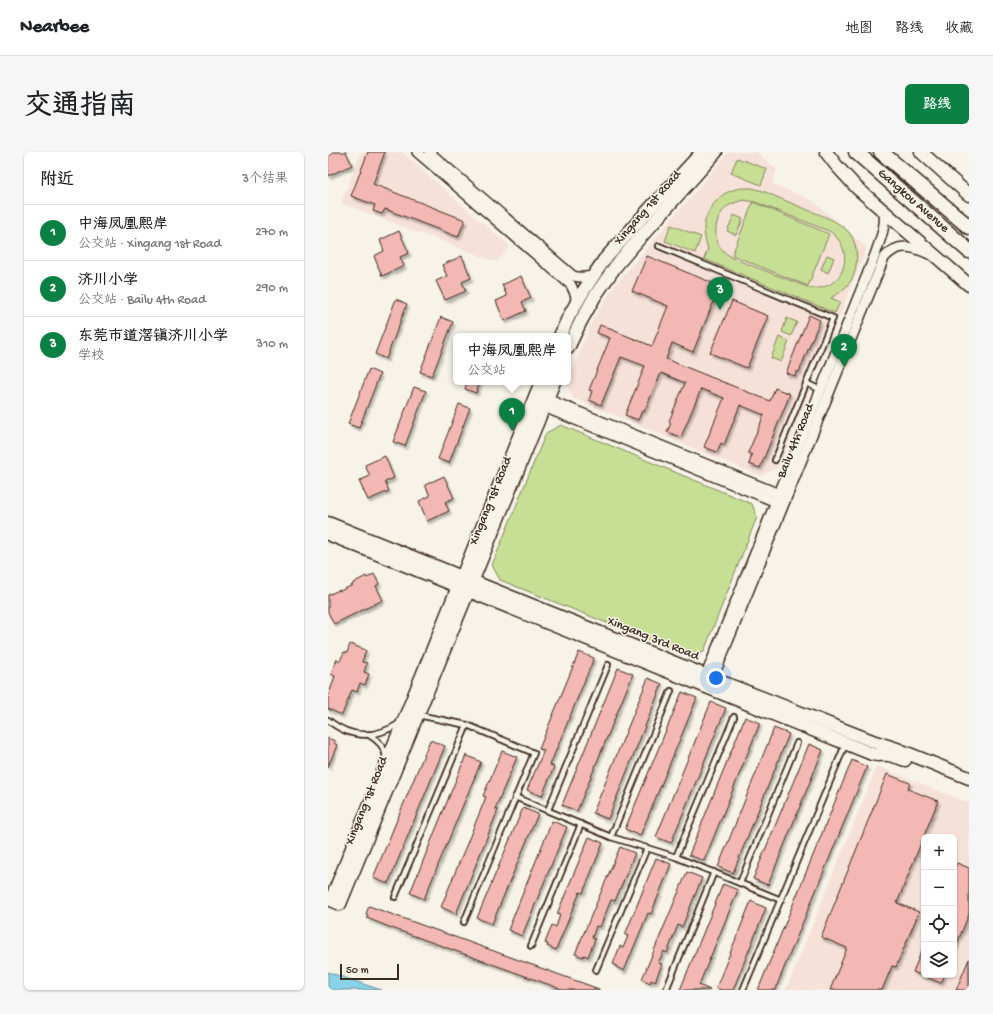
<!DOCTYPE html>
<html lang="zh">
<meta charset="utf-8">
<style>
body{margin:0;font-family:"Gochi Hand","LXGW WenKai TC",sans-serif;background:#f6f6f6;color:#202124}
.controls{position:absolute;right:12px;bottom:12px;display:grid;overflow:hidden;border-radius:6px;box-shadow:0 1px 3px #0004}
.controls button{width:36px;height:36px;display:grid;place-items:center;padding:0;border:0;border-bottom:1px solid #e0e0e0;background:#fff;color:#202124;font:20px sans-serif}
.scale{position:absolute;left:12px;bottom:10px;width:59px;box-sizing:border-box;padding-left:4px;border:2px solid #3b2a1e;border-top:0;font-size:11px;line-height:14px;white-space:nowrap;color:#3b2a1e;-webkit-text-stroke:3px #f7f3e8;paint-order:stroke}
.you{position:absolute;left:388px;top:526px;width:14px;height:14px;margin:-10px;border:3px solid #fff;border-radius:50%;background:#1a73e8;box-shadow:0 0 0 6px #1a73e833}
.badge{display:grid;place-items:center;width:26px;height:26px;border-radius:50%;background:#0b8043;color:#fff;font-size:13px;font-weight:700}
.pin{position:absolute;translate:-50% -33px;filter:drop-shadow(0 1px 2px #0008)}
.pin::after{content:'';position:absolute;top:21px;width:14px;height:12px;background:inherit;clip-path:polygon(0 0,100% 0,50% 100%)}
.popup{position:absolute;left:125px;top:181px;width:118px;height:52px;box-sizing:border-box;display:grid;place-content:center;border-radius:6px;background:#fff;filter:drop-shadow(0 1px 3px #0005);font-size:13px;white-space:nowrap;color:#757577}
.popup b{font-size:15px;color:#202124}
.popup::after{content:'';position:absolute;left:50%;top:100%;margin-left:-8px;border:8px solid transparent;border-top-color:#fff}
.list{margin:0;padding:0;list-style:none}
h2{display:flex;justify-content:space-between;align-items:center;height:52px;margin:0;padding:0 16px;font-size:17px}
h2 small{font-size:13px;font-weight:400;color:#757577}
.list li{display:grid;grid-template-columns:26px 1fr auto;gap:12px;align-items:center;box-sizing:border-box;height:56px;padding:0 16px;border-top:1px solid #e0e0e0}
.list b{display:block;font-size:15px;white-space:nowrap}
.list p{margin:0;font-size:13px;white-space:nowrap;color:#757577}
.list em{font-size:13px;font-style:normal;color:#757577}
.icon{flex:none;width:22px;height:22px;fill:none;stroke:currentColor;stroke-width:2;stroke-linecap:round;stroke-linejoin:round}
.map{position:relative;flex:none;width:641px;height:838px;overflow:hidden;border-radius:6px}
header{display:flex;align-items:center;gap:24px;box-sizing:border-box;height:56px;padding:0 20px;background:#fff;border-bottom:1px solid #e0e0e0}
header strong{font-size:19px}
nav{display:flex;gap:22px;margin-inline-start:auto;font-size:14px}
.intro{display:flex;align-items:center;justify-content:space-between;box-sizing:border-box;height:96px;padding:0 24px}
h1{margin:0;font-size:28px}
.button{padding:10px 18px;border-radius:6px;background:#0b8043;color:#fff;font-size:14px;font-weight:700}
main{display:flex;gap:24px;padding:0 24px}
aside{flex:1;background:#fff;border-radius:6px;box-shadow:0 1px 3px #0004}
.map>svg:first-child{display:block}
.built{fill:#f6e1d8;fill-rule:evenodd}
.green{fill:#c7df95;stroke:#81845a;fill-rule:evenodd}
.water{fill:#89d3ea;stroke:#6a8f98}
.building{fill:#f3b8b3;stroke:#3b2a1e;filter:url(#shadow)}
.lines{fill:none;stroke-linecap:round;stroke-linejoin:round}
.lane-casing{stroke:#3b2a1e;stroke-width:8}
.street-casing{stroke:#3b2a1e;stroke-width:12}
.secondary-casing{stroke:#3b2a1e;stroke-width:15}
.primary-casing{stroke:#3b2a1e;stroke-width:17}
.lane{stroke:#f7f3e8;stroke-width:4.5}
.street{stroke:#f7f3e8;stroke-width:9}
.secondary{stroke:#f7f3e8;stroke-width:12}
.primary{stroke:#f7f3e8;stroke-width:14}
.labels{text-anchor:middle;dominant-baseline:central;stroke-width:3;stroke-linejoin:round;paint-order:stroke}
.street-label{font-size:13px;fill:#3b2a1e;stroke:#f7f3e8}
</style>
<header>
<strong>Nearbee</strong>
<nav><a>地图</a><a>路线</a><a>收藏</a></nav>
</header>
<div class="intro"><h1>交通指南</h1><a class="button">路线</a></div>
<main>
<aside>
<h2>附近<small>3个结果</small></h2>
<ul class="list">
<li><span class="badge">1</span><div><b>中海凤凰熙岸</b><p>公交站 · Xingang 1st Road</p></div><em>270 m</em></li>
<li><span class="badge">2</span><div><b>济川小学</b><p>公交站 · Bailu 4th Road</p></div><em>290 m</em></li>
<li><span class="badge">3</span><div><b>东莞市道滘镇济川小学</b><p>学校</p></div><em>310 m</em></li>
</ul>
</aside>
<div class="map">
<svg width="641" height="838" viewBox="0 0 641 838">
<defs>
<filter id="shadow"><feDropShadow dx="2" dy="3" stdDeviation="1" flood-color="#0004"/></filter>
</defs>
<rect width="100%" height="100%" fill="#f7f3e8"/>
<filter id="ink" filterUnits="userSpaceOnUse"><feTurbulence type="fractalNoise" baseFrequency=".025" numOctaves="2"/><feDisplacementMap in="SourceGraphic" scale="8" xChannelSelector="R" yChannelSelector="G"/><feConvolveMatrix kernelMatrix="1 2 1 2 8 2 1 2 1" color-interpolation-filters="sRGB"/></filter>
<g filter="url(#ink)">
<g class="built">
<path d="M33 0H74L182 95 168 110 13 51Z"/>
<path d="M401 0H429L449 18 444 32 484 48 539 96 451 315 432 324 245 246 239 232 264 169 277 148 293 126Z"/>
<path d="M549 614 641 651V838H458ZM596 685H626V823H596Z"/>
</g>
<g class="green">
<path d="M409 6 439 17 433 33 403 21Z"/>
<path d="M416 36H424L435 39C448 45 461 50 475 56 489 62 514 69 523 83 528 92 530 102 528 113 527 128 517 138 503 146L512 150 507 161 376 107 380 97C378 91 376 84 376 76 376 63 387 47 398 41 404 38 410 36 416 36ZM415 48 427 50 501 79C530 98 516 140 482 136L404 106C399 102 395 99 392 95 384 82 388 63 400 54 404 51 410 50 415 48Z"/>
<path d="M425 50 501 82 480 134 404 103Z"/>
<path d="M406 63 415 67 408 83 399 79Z"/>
<path d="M343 73 373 85 367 101 337 89Z"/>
<path d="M499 103 506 106 500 121 493 117Z"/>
<path d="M459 166 469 170 463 184 454 180Z"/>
<path d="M451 185 461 189 453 210 443 206Z"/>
<path d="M233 273 424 352 429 365 376 499 361 504 172 428 164 413 218 281Z"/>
</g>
<path class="water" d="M0 820 53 838H0Z"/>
<g class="building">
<path d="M4 0H18L24 13 0 24V4L4 2Z"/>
<path d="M40 0H57L45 32 137 68 130 85 57 57 54 62 45 59 47 53 23 44Z"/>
<path d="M71 79 81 101 72 105 76 114 54 124 46 104 56 99 52 88Z"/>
<path d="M134 104 143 126 134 130 138 139 117 148 108 129 119 124 114 113Z"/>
<path d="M319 104 392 134 365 200 344 191 338 207 442 249 447 236 462 242 432 316 421 312 424 303 420 301 436 263 412 253 396 293 393 291 389 300 376 295 396 246 373 237 353 285 339 280 343 271 341 269 357 231 333 221 316 260 314 259 310 268 297 263 317 214 293 205 273 253 261 248 264 239 261 238 282 186 269 181 272 173 324 194 340 154 304 139Z"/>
<path d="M193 124 203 146 194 150 198 159 176 169 168 149 179 144 174 133Z"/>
<path d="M68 147 79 152 58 207 47 202Z"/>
<path d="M404 149 440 164 419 216 382 201Z"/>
<path d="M481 163 492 168 471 220H468L467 224 458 221Z"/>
<path d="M113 165 125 170 104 224 92 220Z"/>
<path d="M41 217 52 222 31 276 20 272Z"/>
<path d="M139 230H152L148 241 137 237Z"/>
<path d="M86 235 98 239 77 294 65 290Z"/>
<path d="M131 252 142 256 121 311 110 307Z"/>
<path d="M57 304 66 326 57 330 61 339 40 348 31 329 42 324 37 313Z"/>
<path d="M116 324 126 346 117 350 121 359 99 369 91 349 102 344 97 333Z"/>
<path d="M46 422 51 432 48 434 55 448 6 472 0 460V443L11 438 12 439 25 433V431L38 424 39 426Z"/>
<path d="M22 492 38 498 34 510 39 511 36 520 41 522 37 533 32 531 29 540 24 538 14 563 0 557V545L7 524 3 522 9 507 12 509 16 500 19 501Z"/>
<path d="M251 500 266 506 222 613 226 615 214 644 199 638 216 598 211 597Z"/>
<path d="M290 516 305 522 249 659 234 653Z"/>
<path d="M320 526 334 532 280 667 265 661Z"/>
<path d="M354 540 369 546 312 684 297 677Z"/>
<path d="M383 550 398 556 343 691 328 685Z"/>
<path d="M417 565 432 571 376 709 361 703Z"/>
<path d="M446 576 461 582 405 721 390 715Z"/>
<path d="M0 586 7 589 6 591 9 593 0 615Z"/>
<path d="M102 588 117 594 60 732 45 726Z"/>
<path d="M481 592 495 598 440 733 425 727Z"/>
<path d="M174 599 189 605 167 657 170 658 128 762 113 755 158 645 155 644Z"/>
<path d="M138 603 153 610 96 747 82 741Z"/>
<path d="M524 608 539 615 482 753 447 838H430Z"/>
<path d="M559 622 582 631 580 637 610 649 569 751 591 760 568 815 564 814 554 838H502L519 796 493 785Z"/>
<path d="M195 656 210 662 164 772 149 766Z"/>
<path d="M224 669 239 675 194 784 180 778Z"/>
<path d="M261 685 275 691 255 741 252 740 228 798 219 794 220 792 217 791 224 773 228 775 232 763 229 762Z"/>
<path d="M292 695 307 701 287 749 283 748 272 775 268 774 264 786 267 787 260 805 256 803 255 805 247 802Z"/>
<path d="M328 706 343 712 323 762 320 761 296 819 288 815V813L285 812 292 794 295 796 300 784 297 783Z"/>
<path d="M629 711 641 716V762L626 799V718Z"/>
<path d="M359 720 374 726 354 775 350 773 339 801 336 799 330 811 334 812 327 830 323 828 322 831 314 827Z"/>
<path d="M395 732 410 738 371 833 382 838H352Z"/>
<path d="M423 749 438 756 405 838H393L388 836Z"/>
<path d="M41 754 271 837V838H236L61 775 39 766 40 763 38 762Z"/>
<path d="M596 793V823H617L613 831 585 820Z"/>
<path d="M641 807V838H628Z"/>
</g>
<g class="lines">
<defs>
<g id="lane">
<path d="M331 94 505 166 447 308"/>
<path d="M478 231 493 238"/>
<path d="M90 563 139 573 206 601 136 770"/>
<path d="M0 568C23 587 47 587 72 571"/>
<path d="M41 583C50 588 56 594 58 604"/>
<path d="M187 645 283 685 348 705 453 748"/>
<path d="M220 658 280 513"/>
<path d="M283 685 343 539"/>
<path d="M348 705 406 565"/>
<path d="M412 731 469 591"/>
<path d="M67 745 139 573"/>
<path d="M203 794 253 672"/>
<path d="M268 818 319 696"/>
<path d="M338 838 386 720"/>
<path d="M415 838 517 593"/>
</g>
<g id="street">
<path d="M89 0 243 133 248 144 247 153"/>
<path d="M101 0 245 124C253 126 258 126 266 123"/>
<path d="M214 245 456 344"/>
<path d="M211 253 453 352"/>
<path d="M376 528 547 103C552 88 558 75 556 60"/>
<path d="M383 531 556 106C570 90 584 94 601 102"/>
</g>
<g id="secondary">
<path d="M498 0 508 13 529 36 641 133"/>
<path d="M593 0 641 43"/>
<path d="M232 184 241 164 256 138 276 108 317 62 374 0"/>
<path d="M240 196 253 169 267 144 287 115 304 95 388 0"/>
<path d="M213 230 3 748 12 752 226 230"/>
<path d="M0 371 404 534 547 590 569 597 641 626"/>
<path d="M0 382 544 602C550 604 554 602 561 603 566 604 572 606 577 608"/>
</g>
<g id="primary">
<path d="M528 0 641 99"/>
<path d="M553 0 641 75"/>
</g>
</defs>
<use href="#lane" class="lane-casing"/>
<use href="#street" class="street-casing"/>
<use href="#secondary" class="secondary-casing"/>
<use href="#primary" class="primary-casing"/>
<use href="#lane" class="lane"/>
<use href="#street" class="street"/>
<use href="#secondary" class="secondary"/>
<use href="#primary" class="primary"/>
</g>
</g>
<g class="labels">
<g class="street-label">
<text transform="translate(585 49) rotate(41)">Gangkou Avenue</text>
<text transform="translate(320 56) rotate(-49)">Xingang 1st Road</text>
<text transform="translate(468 289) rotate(-68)">Bailu 4th Road</text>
<text transform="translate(163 349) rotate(-68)">Xingang 1st Road</text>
<text transform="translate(325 487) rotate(22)">Xingang 3rd Road</text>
<text transform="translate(39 649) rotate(-68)">Xingang 1st Road</text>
</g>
</g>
</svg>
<div class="controls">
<button>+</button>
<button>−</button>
<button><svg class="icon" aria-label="locate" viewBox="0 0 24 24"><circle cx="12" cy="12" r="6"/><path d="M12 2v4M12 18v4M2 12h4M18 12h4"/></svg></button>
<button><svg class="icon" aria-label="layers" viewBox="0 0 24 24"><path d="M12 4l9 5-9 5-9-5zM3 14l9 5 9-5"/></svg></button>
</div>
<div class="scale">50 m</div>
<div class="you"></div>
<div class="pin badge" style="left:184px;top:279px">1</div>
<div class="popup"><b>中海凤凰熙岸</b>公交站</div>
<div class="pin badge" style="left:516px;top:215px">2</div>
<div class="pin badge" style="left:392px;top:158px">3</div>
</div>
</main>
